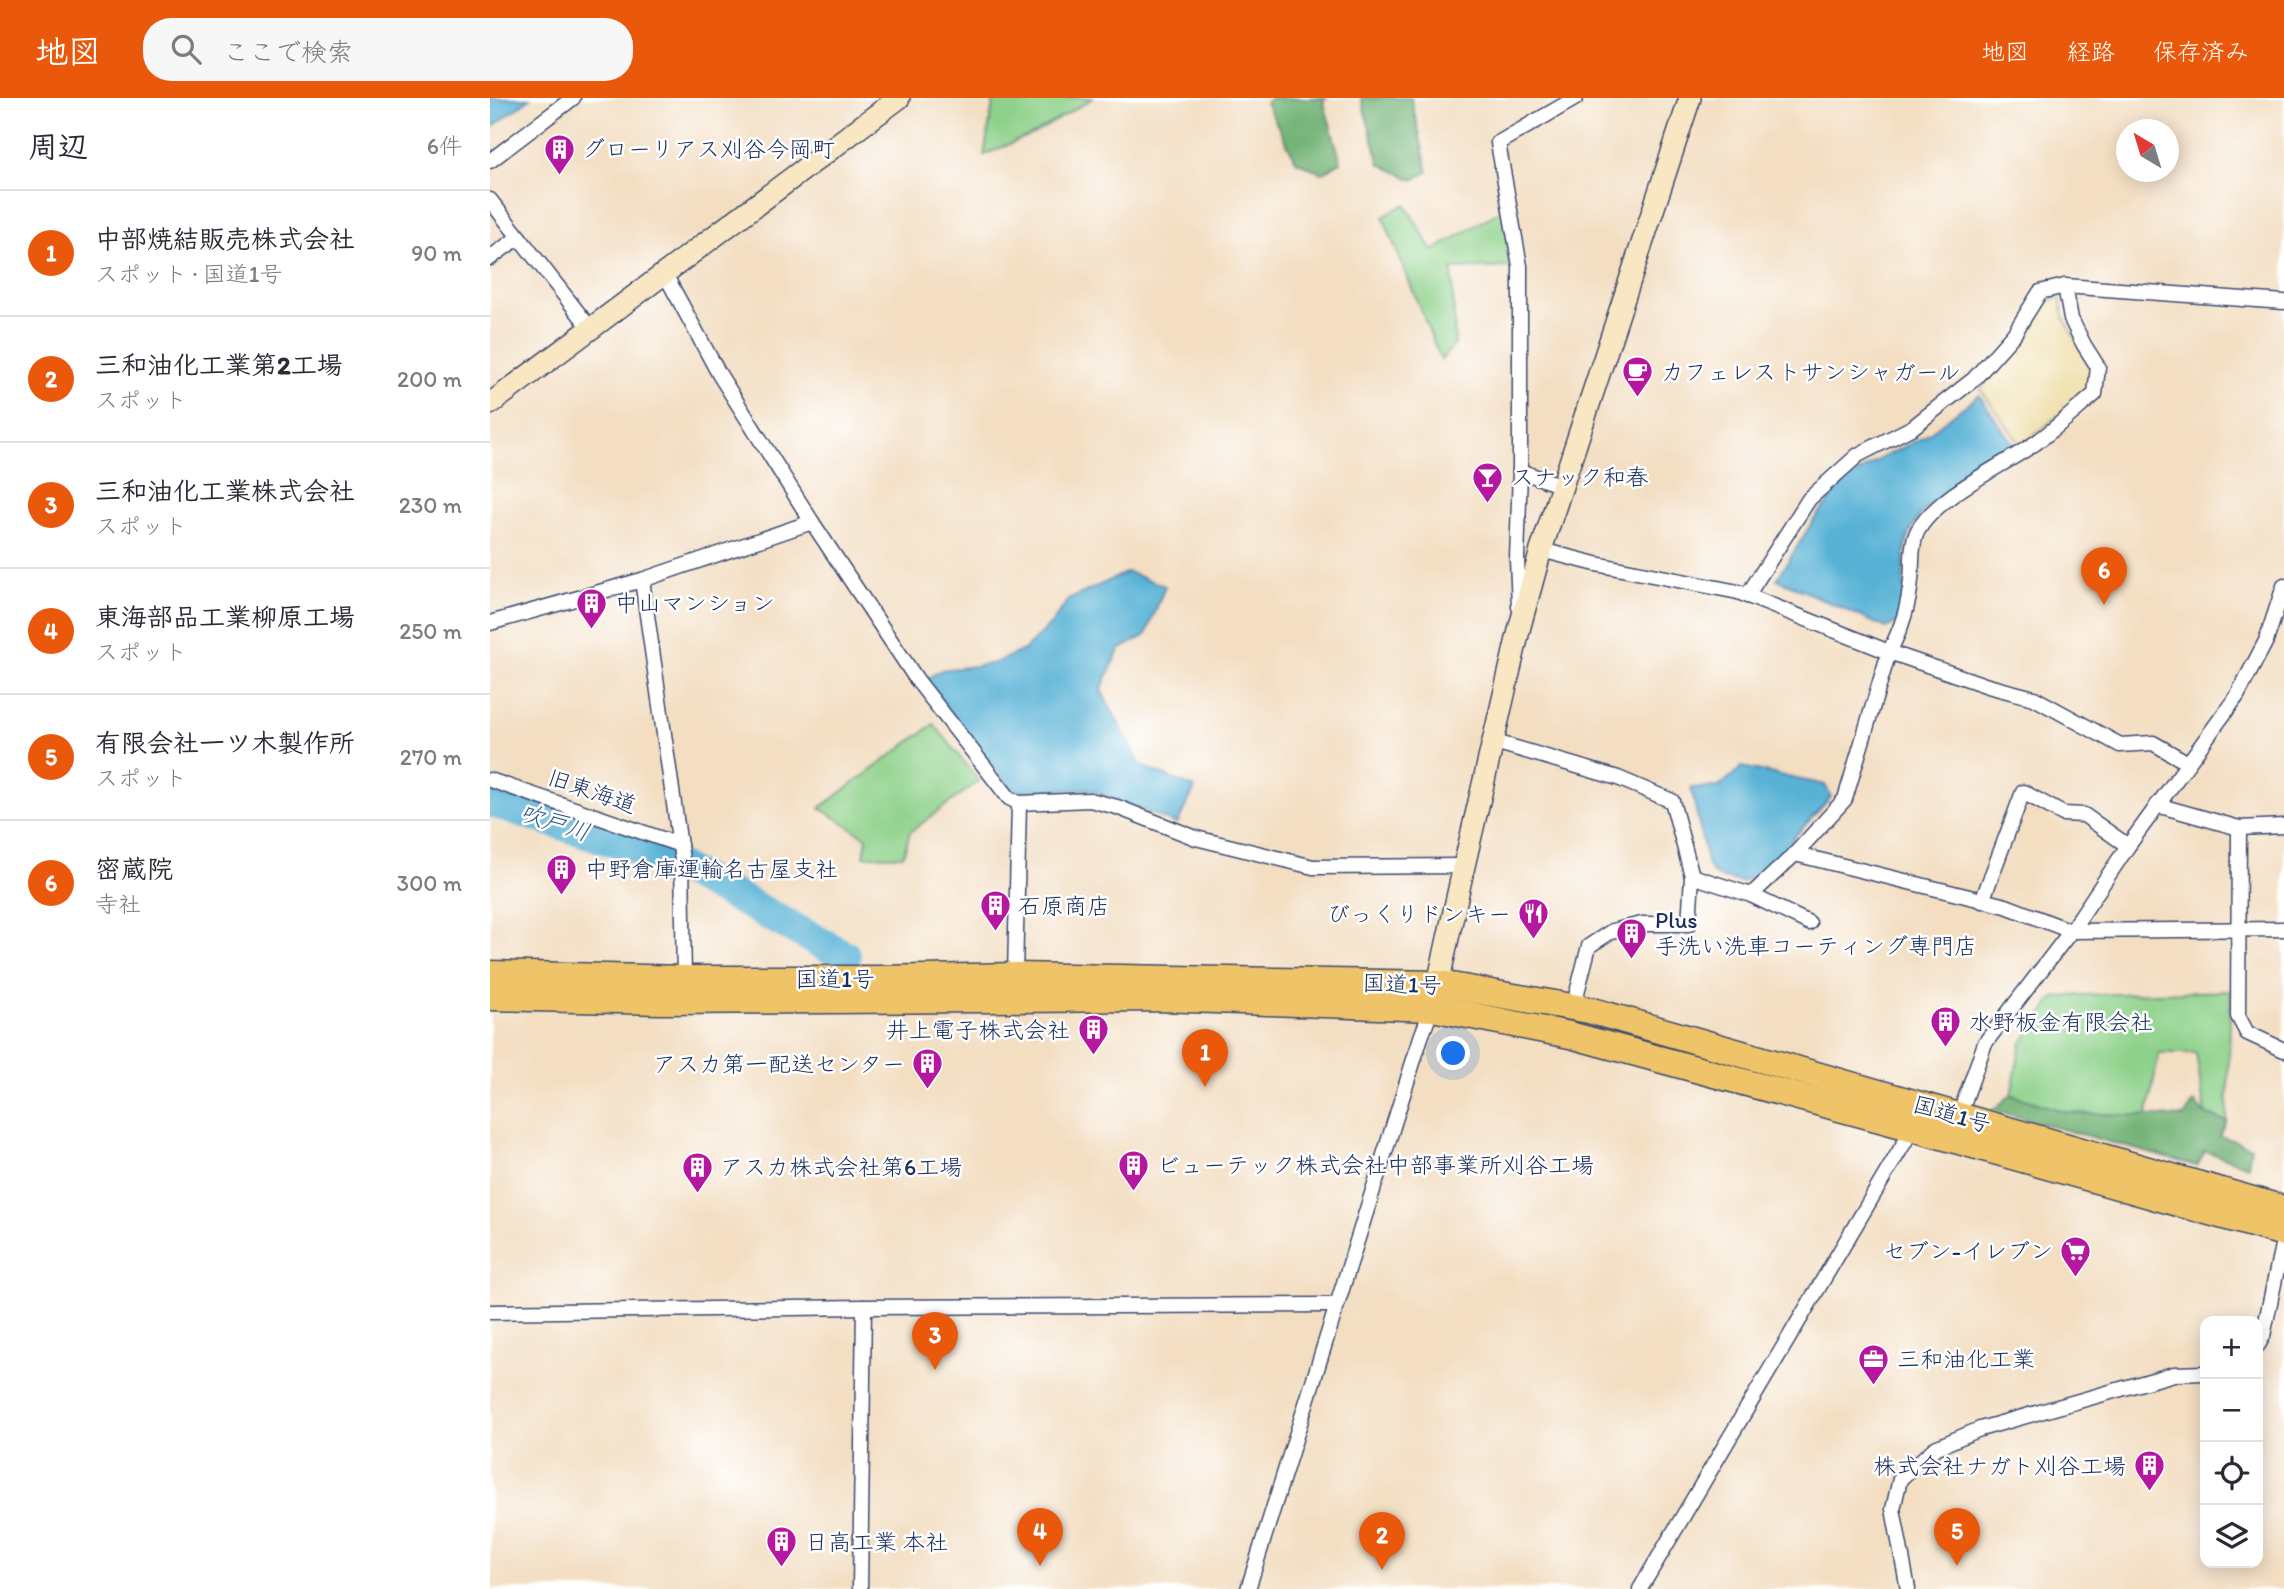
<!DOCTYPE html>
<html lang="ja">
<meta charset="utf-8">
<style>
body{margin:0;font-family:Itim,"Klee One",sans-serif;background:#f7f7f7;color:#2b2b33}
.controls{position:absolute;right:21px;bottom:21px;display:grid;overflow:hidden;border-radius:14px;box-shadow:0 4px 18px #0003}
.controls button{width:63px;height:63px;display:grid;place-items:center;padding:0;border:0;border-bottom:2px solid #e1e1e2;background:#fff;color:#2b2b33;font:35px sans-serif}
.compass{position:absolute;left:1626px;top:21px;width:63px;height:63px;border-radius:50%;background:#fff;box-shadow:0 4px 18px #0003;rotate:322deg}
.you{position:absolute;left:964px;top:956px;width:24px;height:24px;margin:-18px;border:5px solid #fff;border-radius:50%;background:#1a73e8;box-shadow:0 0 0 10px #1a73e833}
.badge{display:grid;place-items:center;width:46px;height:46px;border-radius:50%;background:#ea580c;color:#fff;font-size:23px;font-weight:700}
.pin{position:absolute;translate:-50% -58px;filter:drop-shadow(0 2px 4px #0008)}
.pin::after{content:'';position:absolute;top:37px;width:24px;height:21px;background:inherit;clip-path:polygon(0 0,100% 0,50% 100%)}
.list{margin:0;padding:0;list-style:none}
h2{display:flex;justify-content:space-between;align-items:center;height:91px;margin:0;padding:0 28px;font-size:30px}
h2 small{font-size:23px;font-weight:400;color:#7c7c81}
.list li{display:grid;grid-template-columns:46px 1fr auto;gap:21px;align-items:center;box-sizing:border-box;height:126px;padding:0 28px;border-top:2px solid #e1e1e2}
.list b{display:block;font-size:26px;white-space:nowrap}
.list p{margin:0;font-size:23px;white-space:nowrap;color:#7c7c81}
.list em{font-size:23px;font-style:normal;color:#7c7c81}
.icon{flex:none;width:38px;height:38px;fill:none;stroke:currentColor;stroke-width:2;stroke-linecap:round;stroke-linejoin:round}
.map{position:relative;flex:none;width:1794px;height:1491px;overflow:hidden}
header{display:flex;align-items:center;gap:42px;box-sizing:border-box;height:98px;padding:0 35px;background:#ea580c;color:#fff}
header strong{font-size:33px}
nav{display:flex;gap:38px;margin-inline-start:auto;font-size:24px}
.search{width:490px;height:63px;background:#f7f7f7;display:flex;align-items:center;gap:18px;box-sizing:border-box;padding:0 24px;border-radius:28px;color:#7c7c81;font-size:26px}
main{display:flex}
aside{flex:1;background:#fff}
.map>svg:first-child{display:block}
.green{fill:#8ed18a;stroke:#548074;stroke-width:2}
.forest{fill:#72b376;stroke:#46716a;stroke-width:2}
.sand{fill:#eeda9e;stroke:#84847e;stroke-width:2}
.water{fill:#59b2d6;stroke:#3a709a;stroke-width:2}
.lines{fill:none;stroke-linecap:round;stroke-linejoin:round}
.river{stroke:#59b2d6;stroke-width:32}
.street-casing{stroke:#3b496d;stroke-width:17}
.secondary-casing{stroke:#3b496d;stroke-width:24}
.highway-casing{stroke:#3b496d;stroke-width:29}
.street{stroke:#fff;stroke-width:14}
.secondary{stroke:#f9e7c3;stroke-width:21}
.highway{stroke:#efc469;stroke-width:26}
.labels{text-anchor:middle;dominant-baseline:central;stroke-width:5;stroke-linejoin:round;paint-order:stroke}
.poi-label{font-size:23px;fill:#1b2f5e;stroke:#fff;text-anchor:start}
.street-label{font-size:23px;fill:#1b2f5e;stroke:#fff}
.water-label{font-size:24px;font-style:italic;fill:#315d88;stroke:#fff}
</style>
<header>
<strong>地図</strong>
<div class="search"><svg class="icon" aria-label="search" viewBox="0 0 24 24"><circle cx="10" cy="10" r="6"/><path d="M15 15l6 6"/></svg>ここで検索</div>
<nav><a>地図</a><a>経路</a><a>保存済み</a></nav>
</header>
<main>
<aside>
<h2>周辺<small>6件</small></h2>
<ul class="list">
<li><span class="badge">1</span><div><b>中部焼結販売株式会社</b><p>スポット · 国道1号</p></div><em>90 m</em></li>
<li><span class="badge">2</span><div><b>三和油化工業第2工場</b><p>スポット</p></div><em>200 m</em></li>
<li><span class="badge">3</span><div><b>三和油化工業株式会社</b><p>スポット</p></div><em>230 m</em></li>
<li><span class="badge">4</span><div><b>東海部品工業柳原工場</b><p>スポット</p></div><em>250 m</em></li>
<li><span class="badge">5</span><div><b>有限会社一ツ木製作所</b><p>スポット</p></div><em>270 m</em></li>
<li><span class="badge">6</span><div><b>密蔵院</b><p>寺社</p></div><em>300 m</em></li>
</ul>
</aside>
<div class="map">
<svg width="1794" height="1491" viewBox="0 0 1794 1491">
<rect width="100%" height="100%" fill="#fff"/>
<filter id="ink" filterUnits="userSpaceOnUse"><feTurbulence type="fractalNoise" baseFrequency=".0143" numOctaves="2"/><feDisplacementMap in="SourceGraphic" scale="14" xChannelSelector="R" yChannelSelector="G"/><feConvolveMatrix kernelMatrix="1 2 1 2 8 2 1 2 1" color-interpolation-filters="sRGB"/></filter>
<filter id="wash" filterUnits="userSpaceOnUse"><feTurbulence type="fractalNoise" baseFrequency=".00686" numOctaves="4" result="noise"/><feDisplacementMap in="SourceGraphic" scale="28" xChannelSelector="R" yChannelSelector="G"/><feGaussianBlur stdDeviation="1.57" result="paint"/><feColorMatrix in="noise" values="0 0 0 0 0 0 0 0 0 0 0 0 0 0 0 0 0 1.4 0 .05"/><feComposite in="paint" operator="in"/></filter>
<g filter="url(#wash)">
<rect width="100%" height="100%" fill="#f3dec2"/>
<g class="green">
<path d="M504 0H603L545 35 494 57Z"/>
<path d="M915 106 943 153 1018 108 1020 169 962 171 965 246 951 262 893 119Z"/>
<path d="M444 626 489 683 420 734 413 758H374L377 740 330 710Z"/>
<path d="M1741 893 1737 1024 1715 1016 1706 955H1669L1657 1018 1579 1015 1521 997 1531 946 1564 900 1589 897Z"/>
</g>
<g class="forest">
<path d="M781 0H837L833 2 851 64 832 75 806 63 776 5Z"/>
<path d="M871 0H921L938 74 923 82 890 66Z"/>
<path d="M1521 997 1579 1015 1694 1019 1704 1004 1715 1016 1737 1024 1730 1038 1761 1049 1758 1068 1715 1053 1707 1068 1503 1012Z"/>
</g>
<path class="sand" d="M1570 199 1574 220 1602 273 1600 293 1531 347 1491 292 1557 204Z"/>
<g class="water">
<path d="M0 0H40L0 31Z"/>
<path d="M1489 297 1525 349C1490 371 1427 401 1417 444 1411 469 1414 495 1416 520L1396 530 1287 481 1323 423 1352 386 1393 359 1434 339Z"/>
<path d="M637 474 675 488 656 537 629 552 611 592 651 668 705 690 687 726 598 691 523 693 435 582 451 572 502 566 534 552 561 526 578 502Z"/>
<path d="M1252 669 1335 687 1341 699 1270 776 1251 784 1226 778 1218 768 1201 690 1229 689Z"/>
</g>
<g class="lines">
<path class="river" d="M0 703 163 756 250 801 355 858"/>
</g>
</g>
<g filter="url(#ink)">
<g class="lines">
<defs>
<g id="street">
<path d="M0 63 83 0"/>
<path d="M0 102 100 230"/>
<path d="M0 160 29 139"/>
<path d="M175 176 229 276 322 424 427 582 519 700 529 705 600 702 627 709 706 740 823 769 974 768"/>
<path d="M1575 188 1581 221 1594 247 1608 269 1605 296C1586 312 1567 329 1547 344 1513 368 1447 397 1427 434 1420 449 1423 466 1421 482 1419 507 1411 532 1399 554L1498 588 1544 600 1630 647 1663 645 1698 665"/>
<path d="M1030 373 1072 388"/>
<path d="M152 482 192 762 194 881"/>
<path d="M1257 498 1319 401 1368 357 1423 329 1484 281 1524 236 1550 194 1575 188 1794 204"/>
<path d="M1029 509 1027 461 1030 373V168L1008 45 1086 0"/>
<path d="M0 525 152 482 322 424"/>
<path d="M1005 644 1128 680 1182 703 1202 778 1261 797 1305 756 1355 701 1399 554 1248 494 1106 466 1051 452"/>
<path d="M0 682 190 747"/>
<path d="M1667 707 1749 730 1794 728"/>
<path d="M1749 730 1748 918 1757 935 1794 952"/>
<path d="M1305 756 1516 808 1581 833 1794 831"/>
<path d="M1261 797 1319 825"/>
<path d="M1492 803 1533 694 1573 716 1594 717 1638 748"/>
<path d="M525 878 529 705"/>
<path d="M1083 910 1099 848 1122 833 1152 826H1199L1202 778"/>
<path d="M1469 1018 1495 945 1581 833 1638 748 1747 598 1776 543 1794 488"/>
<path d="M0 1214 374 1209 847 1207"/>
<path d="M1768 1247 1773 1238 1794 1138"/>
<path d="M370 1491 374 1209"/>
<path d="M758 1491 931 939 942 910"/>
<path d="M1150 1491 1423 1030"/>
<path d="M1418 1491 1403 1411 1410 1381 1445 1350 1490 1331 1684 1276 1715 1275"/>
</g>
<g id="secondary">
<path d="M0 306 409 0"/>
<path d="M945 899 974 768 1030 528 1051 452 1200 0"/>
</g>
<g id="highway">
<path d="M0 876 194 881H390L525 878 950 886 1099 912 1794 1111"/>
<path d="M0 899 171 903 671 900 942 910 1080 937 1423 1030 1794 1135"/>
</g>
</defs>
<use href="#street" class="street-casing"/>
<use href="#secondary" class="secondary-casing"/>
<use href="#highway" class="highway-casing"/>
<use href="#street" class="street"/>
<use href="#secondary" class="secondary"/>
<use href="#highway" class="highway"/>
</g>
</g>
<defs>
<symbol id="building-pin" viewBox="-11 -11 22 30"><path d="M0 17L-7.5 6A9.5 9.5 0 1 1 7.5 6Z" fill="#b5179e" stroke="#fff"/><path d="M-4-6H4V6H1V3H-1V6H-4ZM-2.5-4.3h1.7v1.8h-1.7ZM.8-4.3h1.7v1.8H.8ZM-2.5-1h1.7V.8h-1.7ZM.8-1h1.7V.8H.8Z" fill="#fff"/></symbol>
<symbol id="cafe-pin" viewBox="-11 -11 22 30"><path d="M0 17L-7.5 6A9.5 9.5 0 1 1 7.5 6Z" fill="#b5179e" stroke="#fff"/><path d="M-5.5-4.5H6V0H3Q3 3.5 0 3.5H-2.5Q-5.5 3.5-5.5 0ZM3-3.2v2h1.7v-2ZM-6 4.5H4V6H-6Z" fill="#fff"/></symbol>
<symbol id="bar-pin" viewBox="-11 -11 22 30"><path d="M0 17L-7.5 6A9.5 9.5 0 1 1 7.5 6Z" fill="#b5179e" stroke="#fff"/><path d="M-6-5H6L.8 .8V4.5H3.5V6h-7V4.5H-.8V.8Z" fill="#fff"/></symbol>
<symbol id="restaurant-pin" viewBox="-11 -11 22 30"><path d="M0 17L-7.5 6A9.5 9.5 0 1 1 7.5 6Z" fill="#b5179e" stroke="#fff"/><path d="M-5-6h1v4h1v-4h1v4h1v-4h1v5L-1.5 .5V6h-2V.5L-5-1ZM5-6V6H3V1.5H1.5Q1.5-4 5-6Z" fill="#fff"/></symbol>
<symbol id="supermarket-pin" viewBox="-11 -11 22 30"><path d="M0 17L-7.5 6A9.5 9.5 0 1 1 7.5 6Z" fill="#b5179e" stroke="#fff"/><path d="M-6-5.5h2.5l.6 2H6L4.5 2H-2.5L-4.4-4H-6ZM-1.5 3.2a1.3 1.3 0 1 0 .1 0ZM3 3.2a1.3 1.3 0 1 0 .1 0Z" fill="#fff"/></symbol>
<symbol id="office-pin" viewBox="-11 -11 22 30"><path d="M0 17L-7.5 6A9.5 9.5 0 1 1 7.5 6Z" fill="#b5179e" stroke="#fff"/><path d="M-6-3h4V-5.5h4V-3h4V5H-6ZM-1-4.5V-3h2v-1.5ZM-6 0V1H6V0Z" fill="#fff"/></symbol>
</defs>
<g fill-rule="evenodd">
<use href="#building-pin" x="52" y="34" width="35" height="47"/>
<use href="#cafe-pin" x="1130" y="256" width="35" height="47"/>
<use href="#bar-pin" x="980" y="362" width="35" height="47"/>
<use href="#building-pin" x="84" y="488" width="35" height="47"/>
<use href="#building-pin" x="54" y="754" width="35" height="47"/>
<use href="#building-pin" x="488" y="790" width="35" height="47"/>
<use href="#restaurant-pin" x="1026" y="798" width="35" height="47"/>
<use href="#building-pin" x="1124" y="818" width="35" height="47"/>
<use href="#building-pin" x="1438" y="906" width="35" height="47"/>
<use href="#building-pin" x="586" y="914" width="35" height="47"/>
<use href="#building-pin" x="420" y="948" width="35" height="47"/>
<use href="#building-pin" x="626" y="1050" width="35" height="47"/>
<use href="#building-pin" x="190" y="1052" width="35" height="47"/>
<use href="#supermarket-pin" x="1568" y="1136" width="35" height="47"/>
<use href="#office-pin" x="1366" y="1244" width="35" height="47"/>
<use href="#building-pin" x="1642" y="1350" width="35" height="47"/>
<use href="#building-pin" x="274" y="1426" width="35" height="47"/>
</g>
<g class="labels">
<g class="poi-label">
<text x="92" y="51">グローリアス刈谷今岡町</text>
<text x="1171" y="274">カフェレストサンシャガール</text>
<text x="1021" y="379">スナック和春</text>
<text x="125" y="505">中山マンション</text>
<text x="95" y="771">中野倉庫運輸名古屋支社</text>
<text x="528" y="808">石原商店</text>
<text x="1021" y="816" text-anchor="end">びっくりドンキー</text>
<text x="1165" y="822">Plus<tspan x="1165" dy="26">手洗い洗車コーティング専門店</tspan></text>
<text x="1479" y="924">水野板金有限会社</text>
<text x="580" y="932" text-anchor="end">井上電子株式会社</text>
<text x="415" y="966" text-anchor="end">アスカ第一配送センター</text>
<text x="667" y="1067">ビューテック株式会社中部事業所刈谷工場</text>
<text x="230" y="1069">アスカ株式会社第6工場</text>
<text x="1563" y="1153" text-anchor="end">セブン-イレブン</text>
<text x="1407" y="1261">三和油化工業</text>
<text x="1636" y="1368" text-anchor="end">株式会社ナガト刈谷工場</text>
<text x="315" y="1444">日高工業 本社</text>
</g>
<g class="street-label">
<text transform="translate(102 693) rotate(19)">旧東海道</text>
<text x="345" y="881">国道1号</text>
<text transform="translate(912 886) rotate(2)">国道1号</text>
<text transform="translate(1462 1016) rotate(16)">国道1号</text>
</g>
<g class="water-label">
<text transform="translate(65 724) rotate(18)">吹戸川</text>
</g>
</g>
</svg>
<div class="controls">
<button>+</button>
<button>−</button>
<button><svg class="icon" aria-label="locate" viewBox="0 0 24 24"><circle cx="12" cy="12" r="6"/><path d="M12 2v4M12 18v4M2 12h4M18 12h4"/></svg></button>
<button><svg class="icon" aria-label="layers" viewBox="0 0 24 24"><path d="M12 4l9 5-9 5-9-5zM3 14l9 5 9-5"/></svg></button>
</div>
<svg class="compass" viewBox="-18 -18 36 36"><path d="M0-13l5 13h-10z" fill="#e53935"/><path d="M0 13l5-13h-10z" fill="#7c7c81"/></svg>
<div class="you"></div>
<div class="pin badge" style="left:715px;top:989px">1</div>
<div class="pin badge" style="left:892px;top:1472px">2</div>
<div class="pin badge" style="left:445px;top:1272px">3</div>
<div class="pin badge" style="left:550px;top:1468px">4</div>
<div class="pin badge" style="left:1467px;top:1468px">5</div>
<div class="pin badge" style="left:1614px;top:507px">6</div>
</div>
</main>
